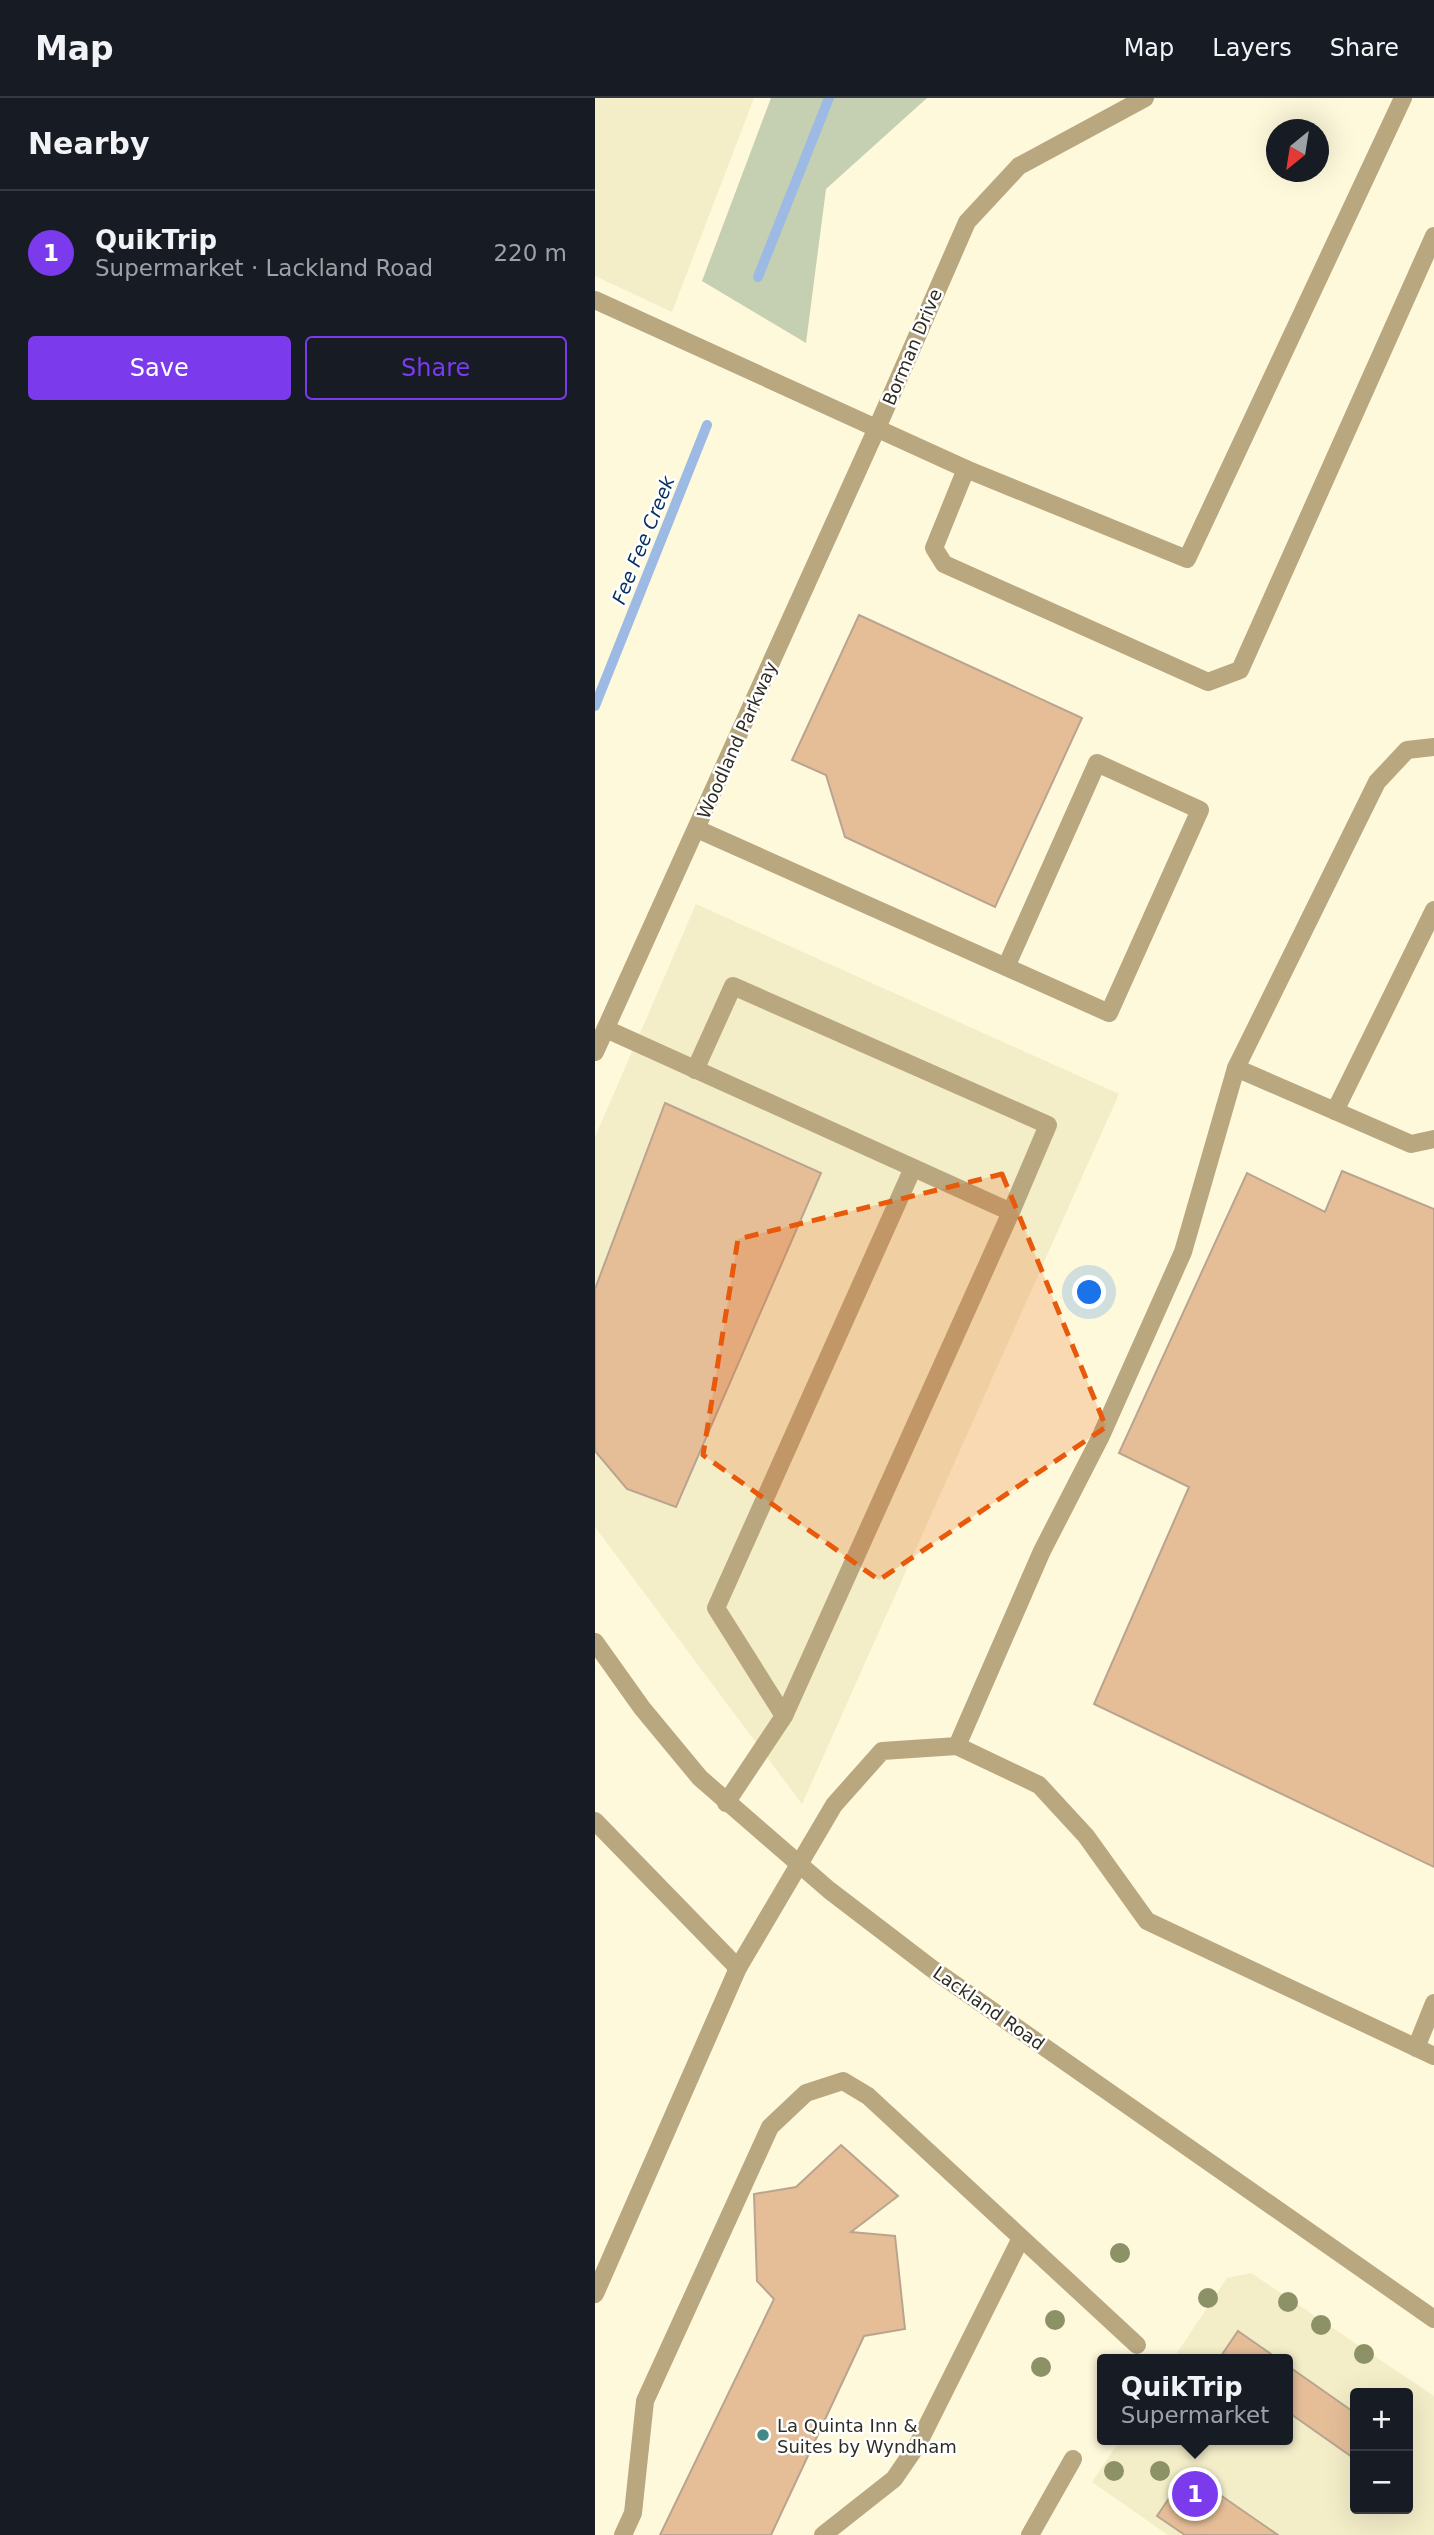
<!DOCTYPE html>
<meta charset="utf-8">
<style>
body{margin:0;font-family:"DejaVu Sans",sans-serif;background:#20242c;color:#f1f3f6}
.controls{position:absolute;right:21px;bottom:21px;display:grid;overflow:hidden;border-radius:7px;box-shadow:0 7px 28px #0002}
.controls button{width:63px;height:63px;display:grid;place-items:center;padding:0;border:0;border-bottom:2px solid #363941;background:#171b24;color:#f1f3f6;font:35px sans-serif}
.compass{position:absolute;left:671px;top:21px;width:63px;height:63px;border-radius:50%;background:#171b24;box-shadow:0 7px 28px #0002;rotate:210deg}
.you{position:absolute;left:495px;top:1195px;width:24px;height:24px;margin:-18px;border:5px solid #fff;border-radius:50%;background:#1a73e8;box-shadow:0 0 0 10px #1a73e833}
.badge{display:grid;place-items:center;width:46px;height:46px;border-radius:50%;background:#7c3aed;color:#fff;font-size:23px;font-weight:700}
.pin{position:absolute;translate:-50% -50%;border:4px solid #fff;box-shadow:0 2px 7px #0006}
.popup{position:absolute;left:502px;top:2256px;width:196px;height:91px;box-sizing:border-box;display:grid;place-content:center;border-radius:7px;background:#171b24;filter:drop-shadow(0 2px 5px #0005);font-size:23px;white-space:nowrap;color:#9ea1a6}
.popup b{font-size:26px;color:#f1f3f6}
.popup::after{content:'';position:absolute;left:50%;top:100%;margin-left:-14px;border:14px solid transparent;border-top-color:#171b24}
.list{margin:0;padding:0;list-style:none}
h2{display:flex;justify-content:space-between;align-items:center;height:91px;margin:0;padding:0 28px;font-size:30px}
h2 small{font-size:23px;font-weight:400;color:#9ea1a6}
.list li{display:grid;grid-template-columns:46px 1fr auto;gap:21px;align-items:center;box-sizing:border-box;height:126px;padding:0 28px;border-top:2px solid #363941}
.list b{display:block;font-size:26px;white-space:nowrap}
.list p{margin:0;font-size:23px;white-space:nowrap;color:#9ea1a6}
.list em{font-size:23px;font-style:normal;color:#9ea1a6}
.actions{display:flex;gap:14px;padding:21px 28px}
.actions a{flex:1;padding:16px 0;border:2px solid #7c3aed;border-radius:7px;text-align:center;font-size:24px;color:#7c3aed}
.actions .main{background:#7c3aed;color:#fff}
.map{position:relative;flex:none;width:839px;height:2437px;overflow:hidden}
header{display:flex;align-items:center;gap:42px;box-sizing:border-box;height:98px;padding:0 35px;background:#171b24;border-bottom:2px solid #363941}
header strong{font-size:33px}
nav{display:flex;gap:38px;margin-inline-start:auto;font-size:24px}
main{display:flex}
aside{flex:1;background:#171b24}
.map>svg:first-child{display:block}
.built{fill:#f3edc8;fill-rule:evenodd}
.green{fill:#c5d0b2}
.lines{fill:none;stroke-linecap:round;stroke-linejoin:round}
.stream{stroke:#9cbae3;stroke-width:10}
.building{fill:#e5be98;stroke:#baa48f;stroke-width:2}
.minor{stroke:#b9a780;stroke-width:18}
.tree{fill:#8c9265}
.marked{fill:#e8590c;fill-opacity:0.2;stroke:#e8590c;stroke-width:5;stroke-dasharray:14 9;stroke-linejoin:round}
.poi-dot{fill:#438a86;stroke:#fff;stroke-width:2.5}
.labels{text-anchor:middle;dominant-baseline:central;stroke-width:5;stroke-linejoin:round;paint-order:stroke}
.street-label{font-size:18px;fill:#302e23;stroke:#fff}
.poi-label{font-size:18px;fill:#302e23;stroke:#fff;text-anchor:start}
.water-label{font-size:19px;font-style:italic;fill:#093163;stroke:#fff}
</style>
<header>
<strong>Map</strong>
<nav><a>Map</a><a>Layers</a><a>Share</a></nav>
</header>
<main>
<aside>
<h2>Nearby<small></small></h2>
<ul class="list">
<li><span class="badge">1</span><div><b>QuikTrip</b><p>Supermarket · Lackland Road</p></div><em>220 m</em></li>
</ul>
<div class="actions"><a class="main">Save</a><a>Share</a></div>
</aside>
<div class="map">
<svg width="839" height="2437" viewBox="0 0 839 2437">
<rect width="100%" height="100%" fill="#fef9db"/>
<g class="built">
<path d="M0 0H159L77 214 0 178Z"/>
<path d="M101 806 524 996 207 1706 0 1429V1039Z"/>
<path d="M656 2175 839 2298V2437H573L497 2384 525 2342H693V2261H578L632 2180ZM760 2295H813V2411H760Z"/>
</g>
<path class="green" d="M176 0H332L231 91 211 245 107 183Z"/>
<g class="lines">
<g class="stream">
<path d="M163 179 234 0"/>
<path d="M0 608 112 327"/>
</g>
</g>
<g class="building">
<path d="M264 517 487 620 400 809 250 739 231 677 197 662Z"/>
<path d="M70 1005 226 1075 81 1409 32 1391 0 1353V1191Z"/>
<path d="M747 1073 839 1111V1769L499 1606 594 1389 524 1355 652 1075 730 1114Z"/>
<path d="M246 2047 303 2098 256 2134 300 2138 310 2231 269 2238 176 2437H65L179 2201 162 2183 159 2096 201 2089Z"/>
<path d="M643 2233 683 2261H624Z"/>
<path d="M693 2268 760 2315V2361L693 2314Z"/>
<path d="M592 2374 683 2437H590L562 2418Z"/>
</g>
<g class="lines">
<g class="minor">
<path d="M0 202 371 371 339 450 349 466 613 584 645 572 839 138"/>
<path d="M371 371 592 461 808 0"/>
<path d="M102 731 514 915 605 712 502 665 411 869"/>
<path d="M11 931 416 1114 189 1618 131 1705"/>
<path d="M0 954 282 330 372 124 424 68 550 0"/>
<path d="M641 970 782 684 812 652 839 649"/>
<path d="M100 972 138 888 453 1027 416 1114"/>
<path d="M740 1013 816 1046 839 1041"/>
<path d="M0 1544 47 1610 105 1680 234 1792 336 1870 839 2221"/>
<path d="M189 1618 121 1510 318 1070"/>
<path d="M362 1648 444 1687 491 1738 552 1823 839 1958"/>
<path d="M0 1723 143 1870"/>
<path d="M821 1950 839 1905"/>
<path d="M0 2196 143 1870 239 1707 287 1653 362 1648 447 1453 505 1340 588 1154 641 970 740 1013 839 812"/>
<path d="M28 2437 38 2415 50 2303 175 2029 211 1995 248 1983 273 1998 542 2247"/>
<path d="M228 2437 299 2381 323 2346 426 2140"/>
<path d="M435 2437 478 2361"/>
</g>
</g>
<g class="tree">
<circle cx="525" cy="2155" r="10"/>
<circle cx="613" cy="2200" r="10"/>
<circle cx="693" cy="2204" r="10"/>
<circle cx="460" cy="2222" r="10"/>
<circle cx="726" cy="2227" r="10"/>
<circle cx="769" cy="2256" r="10"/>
<circle cx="446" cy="2269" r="10"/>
<circle cx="519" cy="2373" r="10"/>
<circle cx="565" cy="2373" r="10"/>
</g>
<path class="marked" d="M407 1076 511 1329 284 1482 108 1357 143 1141Z"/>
<circle class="poi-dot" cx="168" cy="2337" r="7"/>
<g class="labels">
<g class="street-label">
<text transform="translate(317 249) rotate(-67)">Borman Drive</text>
<text transform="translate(142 642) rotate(-66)">Woodland Parkway</text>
<text transform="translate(394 1910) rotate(35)">Lackland Road</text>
</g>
<g class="poi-label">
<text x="182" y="2327">La Quinta Inn &amp;<tspan x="182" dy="21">Suites by Wyndham</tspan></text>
</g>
<g class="water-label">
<text transform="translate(48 442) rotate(-68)">Fee Fee Creek</text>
</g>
</g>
</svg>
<div class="controls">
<button>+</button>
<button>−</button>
</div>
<svg class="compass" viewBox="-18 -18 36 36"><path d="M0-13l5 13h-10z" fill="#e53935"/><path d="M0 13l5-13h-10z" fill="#9ea1a6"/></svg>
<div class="you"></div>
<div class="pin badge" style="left:600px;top:2396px">1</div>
<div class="popup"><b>QuikTrip</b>Supermarket</div>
</div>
</main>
